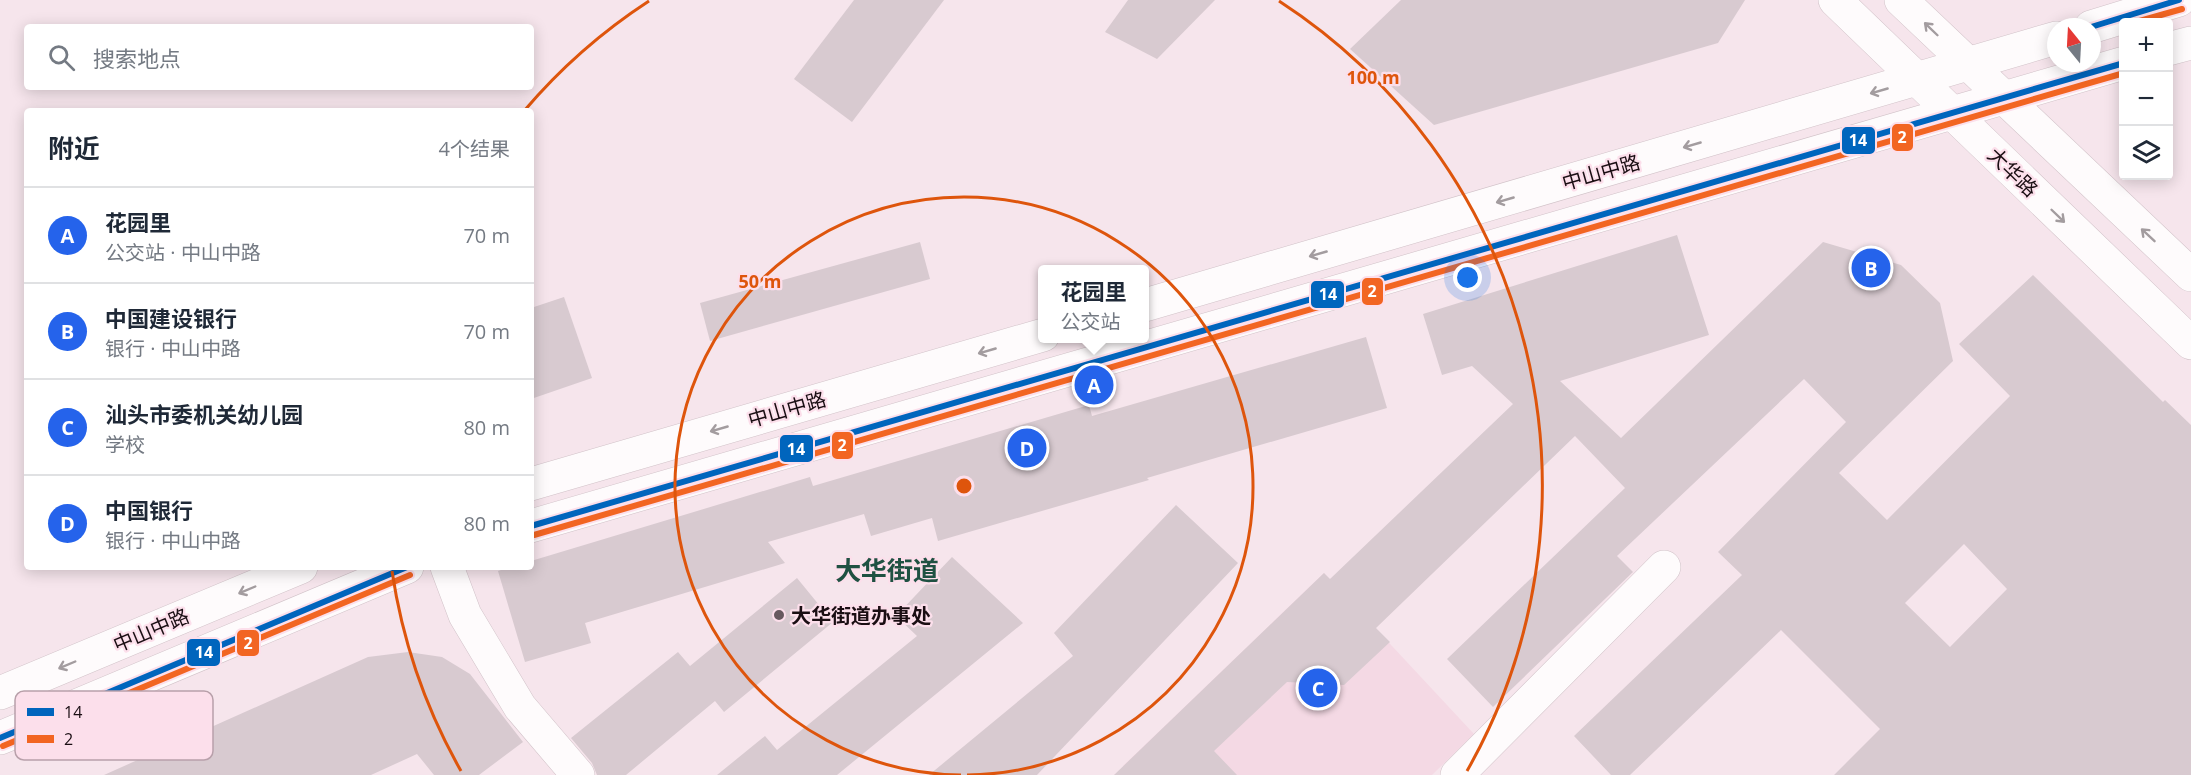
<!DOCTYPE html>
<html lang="zh">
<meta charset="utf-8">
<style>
body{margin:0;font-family:"Open Sans","Noto Sans SC",sans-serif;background:#f6f6f7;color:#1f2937}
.controls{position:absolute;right:18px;top:18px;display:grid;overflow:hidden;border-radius:6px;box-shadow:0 3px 15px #0003}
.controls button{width:54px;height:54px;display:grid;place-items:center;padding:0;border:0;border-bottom:2px solid #e0e1e3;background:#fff;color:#1f2937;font:30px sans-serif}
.compass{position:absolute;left:2047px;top:18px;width:54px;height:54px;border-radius:50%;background:#fff;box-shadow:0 3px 15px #0003;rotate:342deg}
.you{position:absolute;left:1468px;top:278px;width:21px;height:21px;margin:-15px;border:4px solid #fff;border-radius:50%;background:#1a73e8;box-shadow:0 0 0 9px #1a73e833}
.badge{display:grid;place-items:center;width:39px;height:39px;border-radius:50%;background:#2563eb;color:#fff;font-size:20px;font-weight:700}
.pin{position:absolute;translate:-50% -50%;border:3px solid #fff;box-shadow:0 2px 6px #0006}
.popup{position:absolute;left:1038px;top:265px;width:111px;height:78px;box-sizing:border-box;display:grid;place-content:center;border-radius:6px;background:#fff;filter:drop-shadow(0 2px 4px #0005);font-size:20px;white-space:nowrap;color:#747a83}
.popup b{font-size:22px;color:#1f2937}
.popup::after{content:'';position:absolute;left:50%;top:100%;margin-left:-12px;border:12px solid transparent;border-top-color:#fff}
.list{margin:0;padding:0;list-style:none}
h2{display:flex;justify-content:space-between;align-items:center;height:78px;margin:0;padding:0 24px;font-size:26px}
h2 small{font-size:20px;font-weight:400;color:#747a83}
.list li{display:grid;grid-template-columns:39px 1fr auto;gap:18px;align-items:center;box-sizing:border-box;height:96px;padding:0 24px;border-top:2px solid #e0e1e3}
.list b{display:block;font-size:22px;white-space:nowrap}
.list p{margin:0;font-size:20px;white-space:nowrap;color:#747a83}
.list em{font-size:20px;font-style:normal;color:#747a83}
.icon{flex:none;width:33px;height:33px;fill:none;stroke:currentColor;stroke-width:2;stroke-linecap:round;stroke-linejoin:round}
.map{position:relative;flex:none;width:2191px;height:775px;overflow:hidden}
.search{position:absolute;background:#fff;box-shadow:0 3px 15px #0003;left:24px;top:24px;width:510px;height:66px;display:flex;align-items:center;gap:15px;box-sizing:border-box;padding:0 21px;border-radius:6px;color:#747a83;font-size:22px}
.panel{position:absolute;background:#fff;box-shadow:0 3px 15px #0003;left:24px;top:108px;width:510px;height:462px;border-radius:6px}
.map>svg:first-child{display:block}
.built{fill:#f4d9e4}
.building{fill:#d8cad0;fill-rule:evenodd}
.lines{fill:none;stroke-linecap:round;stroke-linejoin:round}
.minor-casing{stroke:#d1c2c8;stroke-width:34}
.tertiary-casing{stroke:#d1c2c8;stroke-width:34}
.secondary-casing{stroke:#d1c2c8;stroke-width:34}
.minor{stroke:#fefbfc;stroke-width:33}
.tertiary{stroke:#fefbfc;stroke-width:33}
.secondary{stroke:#fefbfc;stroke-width:33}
.bus-1-casing{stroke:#fcdfeb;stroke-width:10}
.bus-2-casing{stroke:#fcdfeb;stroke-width:10}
.bus-1{stroke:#0065bd;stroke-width:6}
.bus-2{stroke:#f26522;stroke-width:6}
.oneway{stroke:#a39c9f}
.ring{fill:none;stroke:#de550c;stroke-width:3}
.poi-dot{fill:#67595f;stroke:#fcdfeb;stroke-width:2}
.labels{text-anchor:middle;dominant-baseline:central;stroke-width:4.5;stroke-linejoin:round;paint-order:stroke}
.street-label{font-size:20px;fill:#1a0e13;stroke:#fcdfeb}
.poi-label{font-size:20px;font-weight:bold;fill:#1a0e13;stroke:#fcdfeb;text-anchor:start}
.district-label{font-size:26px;font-weight:bold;fill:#1f5142;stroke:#fcdfeb}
.key{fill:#fcdfeb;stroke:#b8a0aa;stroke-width:1.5}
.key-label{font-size:16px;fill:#1a0e13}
.centre{fill:#de550c;stroke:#fcdfeb;stroke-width:3}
.ring-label{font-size:18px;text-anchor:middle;font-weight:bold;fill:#de550c;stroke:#fcdfeb;stroke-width:4.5;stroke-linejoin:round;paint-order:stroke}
.line-badge{stroke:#fcdfeb;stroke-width:2}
.badge-label{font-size:16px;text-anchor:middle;font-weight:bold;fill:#fff}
</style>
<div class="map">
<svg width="2191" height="775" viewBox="0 0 2191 775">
<rect width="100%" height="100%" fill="#f6e5ec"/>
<path class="built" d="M1324 573 1474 734 1432 775H1132L1123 766Z"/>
<g class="building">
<path d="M854 0H944L852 122 794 79Z"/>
<path d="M1128 0H1215L1157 59 1105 32Z"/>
<path d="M1401 0H1745L1718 43 1434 125 1350 49Z"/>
<path d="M1677 235 1709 335 1560 381 1621 438 1823 242 1901 265 1940 303 1953 361 1839 473 1887 520 2010 396 1959 344 2033 275 2163 402 2165 400 2191 425V775H1834L1880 729 1781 630 1630 775H1611L1574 736 1742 575 1718 552 1846 422 1804 379 1617 556 1633 572 1493 707 1447 659 1625 488 1575 436 1376 628 1390 642 1344 685 1287 682 1214 751 1237 775H1114L1324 573 1330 579 1513 404 1472 366 1442 375 1423 314ZM1964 544 2007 589 1950 647 1905 603Z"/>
<path d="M920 242 930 279 710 341 700 303Z"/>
<path d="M564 297 592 378 531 399V308Z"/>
<path d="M1366 337 1387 408 1147 478 1149 480 938 541 932 518 871 536 864 514 768 542 785 563 585 623 591 643 525 662 498 571 510 567H531V561L810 477 813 486 1089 405 1092 416Z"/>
<path d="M1176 505 1238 563 1037 775H929L1073 656 1054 633Z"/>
<path d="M952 557 1023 623 837 775H717L765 736 777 750 917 636 896 616Z"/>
<path d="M797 578 833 622 724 712 715 701 626 775H597L592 763 571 738 678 652 690 666Z"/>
<path d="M408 652 442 657 470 674 523 742 479 775H434L417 754 371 775H104L368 657Z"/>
</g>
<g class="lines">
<defs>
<g id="minor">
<path d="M447 567 465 615 520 707 578 775"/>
<path d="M1457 775 1664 567"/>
</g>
<g id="tertiary">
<path d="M1835 0 2191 343"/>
<path d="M1901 0 2191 275"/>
</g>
<g id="secondary">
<path d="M2091 27 2179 0"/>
<path d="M2168 49 2191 43"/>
<path d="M1145 305 2056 38"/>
<path d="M531 484 1043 335"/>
<path d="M531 526 2124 63"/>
<path d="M0 693 301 567"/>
<path d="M0 738 407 567"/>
</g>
</defs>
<use href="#minor" class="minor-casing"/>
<use href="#tertiary" class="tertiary-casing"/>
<use href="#secondary" class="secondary-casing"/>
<use href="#minor" class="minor"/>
<use href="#tertiary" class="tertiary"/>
<use href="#secondary" class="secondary"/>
<defs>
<g id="bus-1">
<path d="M2091 27 2179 0"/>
<path d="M531 526 2124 63"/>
<path d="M0 738 407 567"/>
</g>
<g id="bus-2">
<path d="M2136 22 2182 9"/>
<path d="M534 535 2124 73"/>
<path d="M3 746 410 575"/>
</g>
</defs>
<use href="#bus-1" class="bus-1-casing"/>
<use href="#bus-2" class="bus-2-casing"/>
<use href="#bus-1" class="bus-1"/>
<use href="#bus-2" class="bus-2"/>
</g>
<defs><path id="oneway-shaft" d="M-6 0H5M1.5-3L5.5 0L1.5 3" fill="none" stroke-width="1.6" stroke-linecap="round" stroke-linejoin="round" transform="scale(1.5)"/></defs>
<g class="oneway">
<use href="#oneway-shaft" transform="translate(1931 29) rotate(-136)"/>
<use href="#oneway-shaft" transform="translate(1879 91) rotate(164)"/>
<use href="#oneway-shaft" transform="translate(1692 145) rotate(164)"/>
<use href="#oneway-shaft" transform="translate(1505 200) rotate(164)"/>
<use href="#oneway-shaft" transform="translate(2058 216) rotate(44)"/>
<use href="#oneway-shaft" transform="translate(2148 235) rotate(-137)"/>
<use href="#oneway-shaft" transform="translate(1318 254) rotate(164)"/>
<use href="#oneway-shaft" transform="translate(987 351) rotate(164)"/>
<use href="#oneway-shaft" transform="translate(719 429) rotate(164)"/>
<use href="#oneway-shaft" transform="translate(247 590) rotate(157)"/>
<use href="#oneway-shaft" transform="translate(67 665) rotate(157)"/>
</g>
<g class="ring">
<path d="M961 775A289 289 0 1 1 967 775"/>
<path d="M461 771A578 578 0 0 1 392 571M524 111A578 578 0 0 1 649 1M1279 1A578 578 0 0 1 1467 771"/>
</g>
<circle class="poi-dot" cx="779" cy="615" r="6"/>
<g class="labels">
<g class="street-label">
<text transform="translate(1601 172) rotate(-16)">中山中路</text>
<text transform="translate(2013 172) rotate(44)">大华路</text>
<text transform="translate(787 409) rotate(-16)">中山中路</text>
<text transform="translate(151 630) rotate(-23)">中山中路</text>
</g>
<g class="poi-label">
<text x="791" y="615">大华街道办事处</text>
</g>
<g class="district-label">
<text x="887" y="570">大华街道</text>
</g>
</g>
<rect x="15" y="691" width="198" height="69" rx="9" class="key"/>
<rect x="27" y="708" width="27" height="8" fill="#0065bd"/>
<rect x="27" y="735" width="27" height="8" fill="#f26522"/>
<g class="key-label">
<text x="64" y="718">14</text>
<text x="64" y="745">2</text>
</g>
<circle cx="964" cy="486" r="9" class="centre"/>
<g class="ring-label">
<text x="1373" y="84">100 m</text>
<text x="760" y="288">50 m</text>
</g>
<g class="line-badge">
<rect x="1891" y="123" width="23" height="29" rx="6" fill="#f26522"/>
<rect x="1841" y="126" width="35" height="29" rx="6" fill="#0065bd"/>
<rect x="1361" y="277" width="23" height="29" rx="6" fill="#f26522"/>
<rect x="1310" y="280" width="35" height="29" rx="6" fill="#0065bd"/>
<rect x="831" y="431" width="23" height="29" rx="6" fill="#f26522"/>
<rect x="779" y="434" width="35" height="29" rx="6" fill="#0065bd"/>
<rect x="236" y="629" width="24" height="28" rx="6" fill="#f26522"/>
<rect x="186" y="638" width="35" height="29" rx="6" fill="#0065bd"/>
</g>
<g class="badge-label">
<text x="1902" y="143">2</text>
<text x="1858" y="146">14</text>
<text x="1372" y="297">2</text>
<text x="1328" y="300">14</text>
<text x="842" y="451">2</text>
<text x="796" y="455">14</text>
<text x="248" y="649">2</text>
<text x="204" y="658">14</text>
</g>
</svg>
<div class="controls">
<button>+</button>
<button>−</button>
<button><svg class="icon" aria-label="layers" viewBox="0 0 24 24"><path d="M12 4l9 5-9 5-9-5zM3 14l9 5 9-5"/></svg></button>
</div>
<svg class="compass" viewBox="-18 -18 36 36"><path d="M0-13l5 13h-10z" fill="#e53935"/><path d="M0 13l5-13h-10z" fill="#747a83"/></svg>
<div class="you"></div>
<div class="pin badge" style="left:1094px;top:385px">A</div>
<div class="popup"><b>花园里</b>公交站</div>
<div class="pin badge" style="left:1871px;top:268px">B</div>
<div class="pin badge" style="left:1318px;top:688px">C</div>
<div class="pin badge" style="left:1027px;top:448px">D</div>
<div class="search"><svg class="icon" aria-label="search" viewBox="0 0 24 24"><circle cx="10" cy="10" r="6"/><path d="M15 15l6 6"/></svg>搜索地点</div>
<section class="panel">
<h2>附近<small>4个结果</small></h2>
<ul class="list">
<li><span class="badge">A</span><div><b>花园里</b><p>公交站 · 中山中路</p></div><em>70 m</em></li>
<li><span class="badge">B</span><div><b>中国建设银行</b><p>银行 · 中山中路</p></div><em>70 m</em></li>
<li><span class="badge">C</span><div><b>汕头市委机关幼儿园</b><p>学校</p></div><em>80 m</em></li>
<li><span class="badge">D</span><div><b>中国银行</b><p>银行 · 中山中路</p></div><em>80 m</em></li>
</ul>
</section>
</div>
